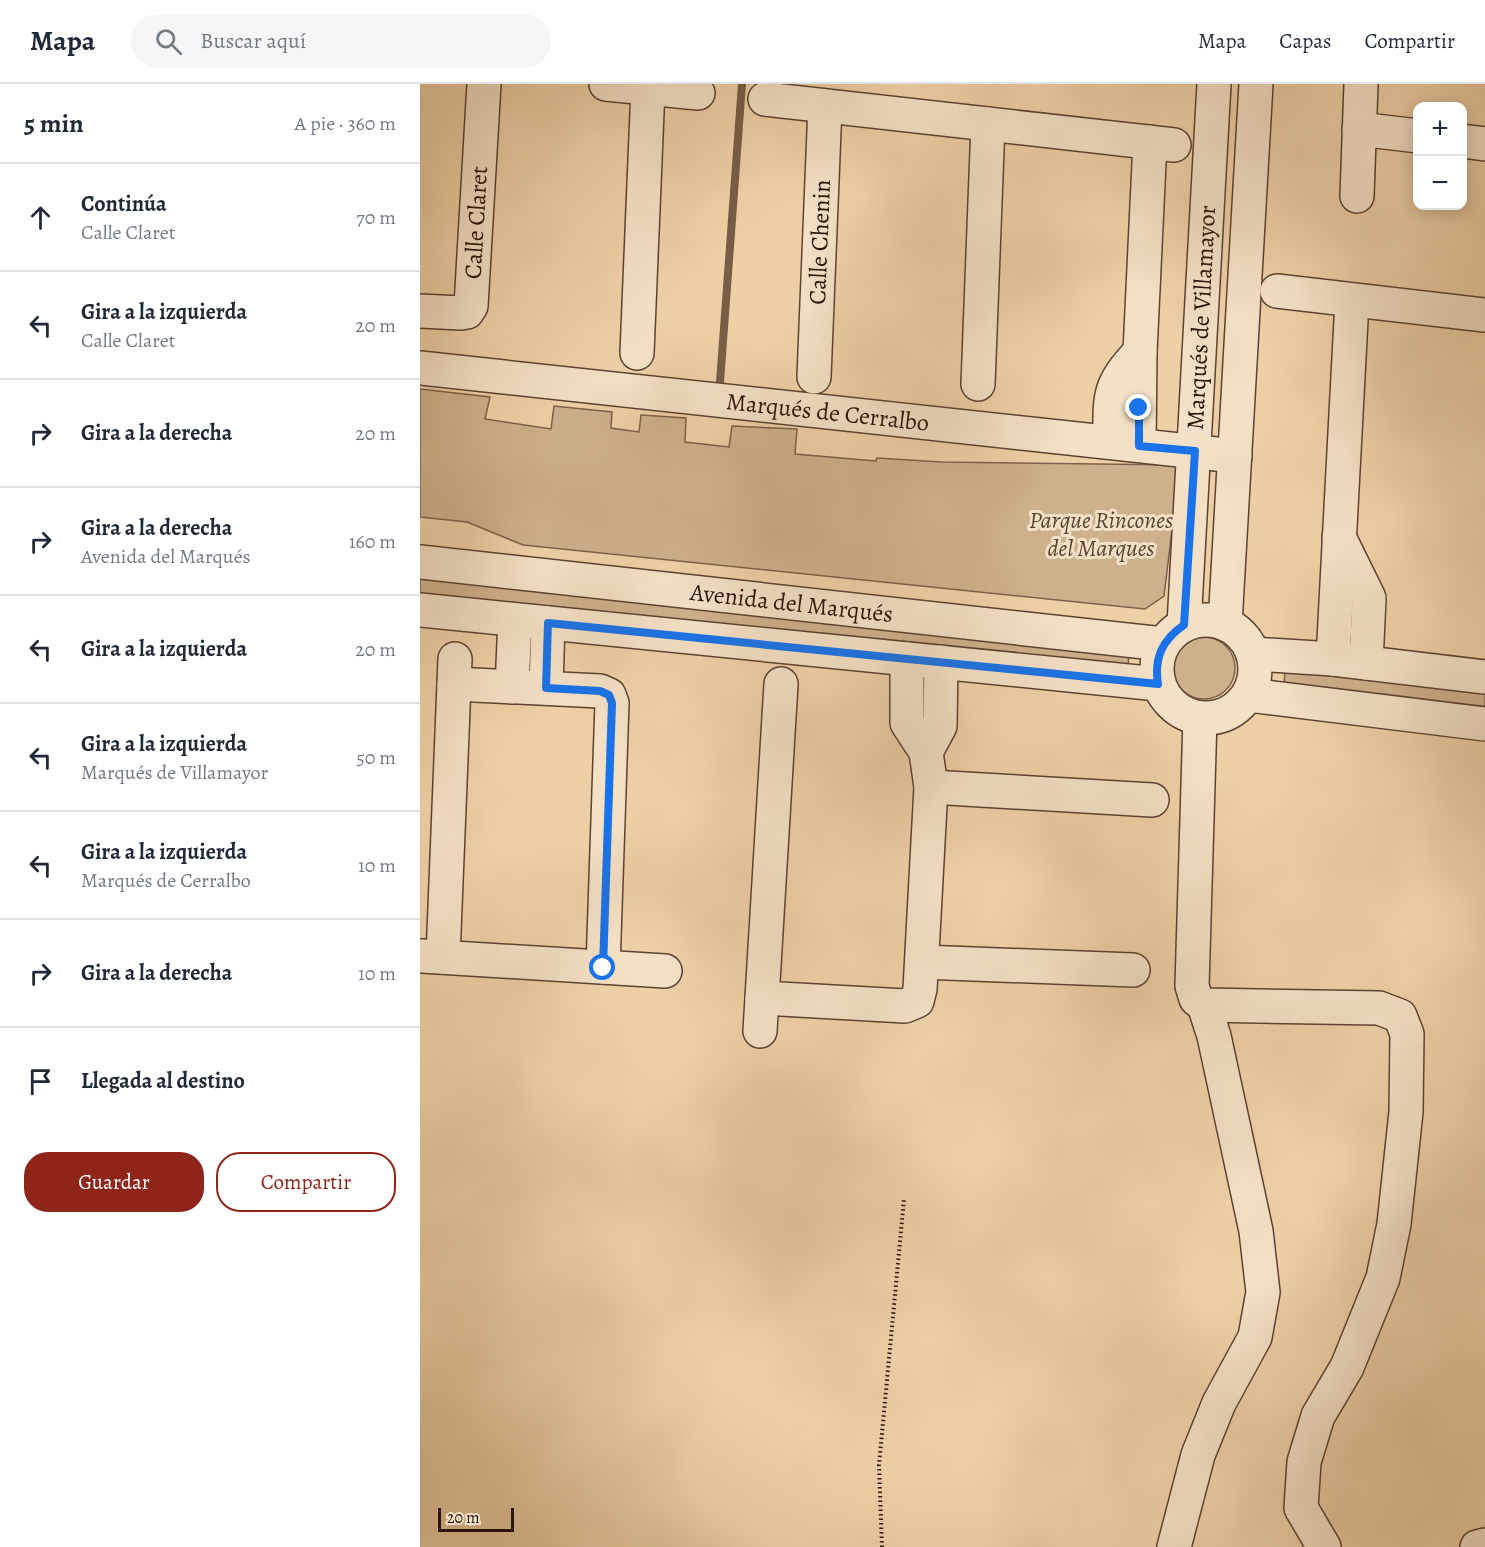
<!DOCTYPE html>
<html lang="es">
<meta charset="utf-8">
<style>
body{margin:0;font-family:Alegreya,serif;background:#f6f6f7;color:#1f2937}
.controls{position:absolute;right:18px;top:18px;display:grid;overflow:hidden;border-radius:12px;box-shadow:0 3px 15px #0003}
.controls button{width:54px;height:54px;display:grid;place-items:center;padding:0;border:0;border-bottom:2px solid #e0e1e3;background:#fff;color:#1f2937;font:30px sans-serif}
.scale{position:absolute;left:18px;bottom:15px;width:76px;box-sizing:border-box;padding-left:6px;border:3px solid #2b1409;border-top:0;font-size:16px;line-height:21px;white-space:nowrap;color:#2b1409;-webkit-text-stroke:4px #f4e0c6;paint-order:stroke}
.stop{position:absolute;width:18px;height:18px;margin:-14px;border:4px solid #1a73e8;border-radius:50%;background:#fff}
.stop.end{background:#1a73e8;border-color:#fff;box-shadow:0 2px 6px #0008}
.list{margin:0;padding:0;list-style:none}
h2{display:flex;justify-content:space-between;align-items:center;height:78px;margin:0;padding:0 24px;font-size:26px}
h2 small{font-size:20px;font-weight:400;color:#747a83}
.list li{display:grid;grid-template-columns:39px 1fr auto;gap:18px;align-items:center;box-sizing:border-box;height:108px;padding:0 24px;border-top:2px solid #e0e1e3}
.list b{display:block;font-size:22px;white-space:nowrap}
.list p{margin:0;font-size:20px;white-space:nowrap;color:#747a83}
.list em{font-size:20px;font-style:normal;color:#747a83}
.actions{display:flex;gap:12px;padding:18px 24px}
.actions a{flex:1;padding:14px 0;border:2px solid #8f2418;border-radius:24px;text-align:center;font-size:21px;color:#8f2418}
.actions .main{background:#8f2418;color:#fff}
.icon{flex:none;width:33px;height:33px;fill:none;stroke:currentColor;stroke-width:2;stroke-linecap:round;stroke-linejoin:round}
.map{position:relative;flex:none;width:1065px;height:1463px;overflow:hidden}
header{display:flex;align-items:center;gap:36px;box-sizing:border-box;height:84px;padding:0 30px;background:#fff;border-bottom:2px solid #e0e1e3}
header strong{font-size:28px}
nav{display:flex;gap:33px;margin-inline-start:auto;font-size:21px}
.search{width:420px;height:54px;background:#f6f6f7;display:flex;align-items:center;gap:15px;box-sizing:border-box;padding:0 21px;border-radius:33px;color:#747a83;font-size:22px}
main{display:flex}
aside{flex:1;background:#fff}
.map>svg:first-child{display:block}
.green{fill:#cdb08c;stroke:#7c624a;stroke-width:1.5}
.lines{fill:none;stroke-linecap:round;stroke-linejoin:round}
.stream{stroke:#785e47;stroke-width:8}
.minor-casing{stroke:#5c4330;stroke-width:36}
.path{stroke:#2b1409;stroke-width:4;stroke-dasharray:1.5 3;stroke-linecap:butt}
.minor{stroke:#f4e0c6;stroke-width:33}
.route{stroke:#1a73e8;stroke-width:8}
.labels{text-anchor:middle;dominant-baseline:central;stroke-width:6;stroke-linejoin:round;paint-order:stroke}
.street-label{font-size:24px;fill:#2b1409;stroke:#f4e0c6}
.park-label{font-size:24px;font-style:italic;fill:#5c4330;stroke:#f4e0c6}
</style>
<header>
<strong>Mapa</strong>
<div class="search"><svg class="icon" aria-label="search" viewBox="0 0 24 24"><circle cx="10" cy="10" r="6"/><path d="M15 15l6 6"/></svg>Buscar aquí</div>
<nav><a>Mapa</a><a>Capas</a><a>Compartir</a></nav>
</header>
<main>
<aside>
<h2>5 min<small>A pie · 360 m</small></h2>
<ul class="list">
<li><svg class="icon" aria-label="ahead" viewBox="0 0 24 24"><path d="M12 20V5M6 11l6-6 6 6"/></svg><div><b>Continúa</b><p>Calle Claret</p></div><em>70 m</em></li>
<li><svg class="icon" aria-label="left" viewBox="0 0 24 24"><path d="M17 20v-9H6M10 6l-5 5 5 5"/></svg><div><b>Gira a la izquierda</b><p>Calle Claret</p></div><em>20 m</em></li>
<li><svg class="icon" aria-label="right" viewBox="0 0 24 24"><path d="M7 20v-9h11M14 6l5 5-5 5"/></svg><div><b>Gira a la derecha</b></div><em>20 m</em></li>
<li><svg class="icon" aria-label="right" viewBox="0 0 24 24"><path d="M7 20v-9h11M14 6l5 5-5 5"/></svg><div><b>Gira a la derecha</b><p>Avenida del Marqués</p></div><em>160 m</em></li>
<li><svg class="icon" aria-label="left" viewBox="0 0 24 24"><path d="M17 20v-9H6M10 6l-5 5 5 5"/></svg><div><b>Gira a la izquierda</b></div><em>20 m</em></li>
<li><svg class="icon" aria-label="left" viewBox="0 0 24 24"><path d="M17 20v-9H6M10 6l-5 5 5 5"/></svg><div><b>Gira a la izquierda</b><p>Marqués de Villamayor</p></div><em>50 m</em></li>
<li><svg class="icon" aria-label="left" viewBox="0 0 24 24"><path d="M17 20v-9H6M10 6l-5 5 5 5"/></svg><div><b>Gira a la izquierda</b><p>Marqués de Cerralbo</p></div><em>10 m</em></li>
<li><svg class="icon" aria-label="right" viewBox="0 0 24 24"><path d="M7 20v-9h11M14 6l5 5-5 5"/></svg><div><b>Gira a la derecha</b></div><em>10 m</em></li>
<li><svg class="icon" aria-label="arrive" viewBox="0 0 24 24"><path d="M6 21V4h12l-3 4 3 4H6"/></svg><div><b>Llegada al destino</b></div></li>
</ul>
<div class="actions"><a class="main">Guardar</a><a>Compartir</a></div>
</aside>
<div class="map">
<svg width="1065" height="1463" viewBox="0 0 1065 1463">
<rect width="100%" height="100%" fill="#eed0a7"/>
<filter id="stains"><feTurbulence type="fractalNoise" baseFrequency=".00333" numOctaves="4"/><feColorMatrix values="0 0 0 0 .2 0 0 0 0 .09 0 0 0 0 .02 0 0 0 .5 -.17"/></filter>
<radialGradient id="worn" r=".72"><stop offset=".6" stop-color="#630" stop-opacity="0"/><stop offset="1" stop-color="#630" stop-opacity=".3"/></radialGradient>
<g class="green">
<path d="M0 305 70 313 65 335 131 345 134 322 192 328 191 344 219 348 221 331 266 334 265 358 309 363 312 342 377 345 375 370 456 377 457 374 522 378 760 381 744 512 725 525 103 461 47 438 0 433Z"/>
<path d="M0 491 709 566 708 585 0 511Z"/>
<circle cx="784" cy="584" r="31"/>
<path d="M865 583 1065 606V625L864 603Z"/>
</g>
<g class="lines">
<path class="stream" d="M300 298 322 0"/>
<defs>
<g id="minor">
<path d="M186 0 278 9"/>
<path d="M345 15 754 61"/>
<path d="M939 45 998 52"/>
<path d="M1042 57 1065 60"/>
<path d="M937 112 941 0"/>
<path d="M857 207 1065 231"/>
<path id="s1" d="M0 227 41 229 47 228 51 222 64 0"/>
<path d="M217 269 228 4"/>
<path id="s2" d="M0 284 815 372"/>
<path id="s3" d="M394 293 405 22"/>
<path d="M558 300 568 40"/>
<path d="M690 358C690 314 687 301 720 268"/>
<path d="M719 361 720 268 730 58"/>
<path d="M919 453 949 514 946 579"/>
<path id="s4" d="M0 478 743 560"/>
<path d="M0 526 738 600"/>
<circle cx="786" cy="585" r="49"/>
<path d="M805 540 836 0"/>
<path id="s5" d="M764 541 794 0"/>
<path d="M833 570 913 575 1065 593"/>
<path d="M913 575 932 217"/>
<path d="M34 600 180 607 189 611 192 619 183 883"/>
<path d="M92 603 95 536"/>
<path d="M126 604 128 539"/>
<path d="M828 611 1065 640"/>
<path d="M780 634 772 902 776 915 784 921 959 924 980 932 987 950 986 1028 974 1140 963 1194 927 1283 898 1332 884 1378 881 1424 904 1463"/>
<path d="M506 668 520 642 521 578"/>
<path d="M511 703 732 716"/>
<path d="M2 872 245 887"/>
<path d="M23 873 35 575"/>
<path d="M502 878 713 886"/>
<path d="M342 914 485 922 497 917 500 905 511 703 506 668 487 639V575"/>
<path d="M340 947 361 600"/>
<path d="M754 1463 778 1371 799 1319 835 1253 843 1208 836 1147 794 952 784 921"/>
<path d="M1057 1463 1065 1461"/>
</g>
</defs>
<use href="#minor" class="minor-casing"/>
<path class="path" d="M462 1463 459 1381 484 1115"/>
<use href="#minor" class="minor"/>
</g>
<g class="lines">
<path class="route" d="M183 884 192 619 189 611 180 607 126 604 128 539 738 600C734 574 742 556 764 541L775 367 719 362V324"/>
</g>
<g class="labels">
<g class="street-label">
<text stroke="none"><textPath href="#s1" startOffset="138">Calle Claret</textPath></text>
<text stroke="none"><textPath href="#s3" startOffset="135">Calle Chenin</textPath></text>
<text stroke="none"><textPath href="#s5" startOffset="308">Marqués de Villamayor</textPath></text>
<text stroke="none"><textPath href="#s2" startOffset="410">Marqués de Cerralbo</textPath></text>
<text stroke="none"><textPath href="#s4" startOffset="374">Avenida del Marqués</textPath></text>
</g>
<g class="park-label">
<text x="681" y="436">Parque Rincones<tspan x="681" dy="28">del Marques</tspan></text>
</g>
</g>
<rect width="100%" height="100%" filter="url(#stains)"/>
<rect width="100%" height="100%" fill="url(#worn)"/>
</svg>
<div class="controls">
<button>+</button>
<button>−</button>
</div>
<div class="scale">20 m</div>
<div class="stop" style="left:183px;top:884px"></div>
<div class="stop end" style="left:719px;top:324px"></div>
</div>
</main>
